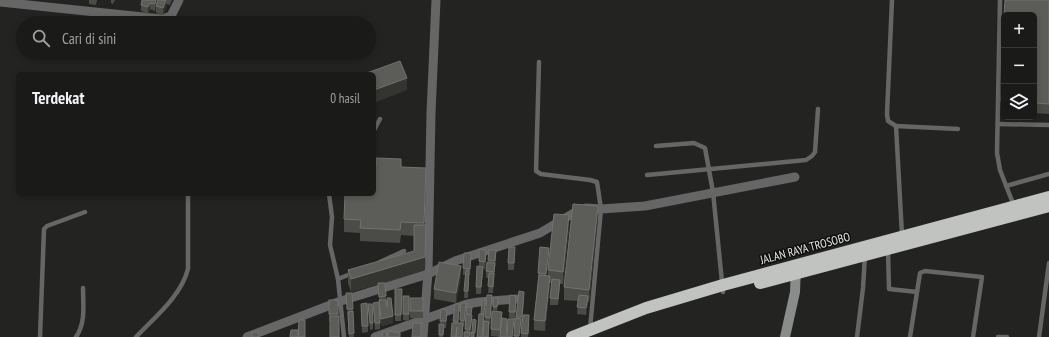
<!DOCTYPE html>
<html lang="id">
<meta charset="utf-8">
<style>
body{margin:0;font-family:"PT Sans Narrow",sans-serif;background:#272826;color:#f1f3f6}
.controls{position:absolute;right:12px;top:12px;display:grid;overflow:hidden;border-radius:6px;box-shadow:0 2px 6px #0003}
.controls button{width:36px;height:36px;display:grid;place-items:center;padding:0;border:0;border-bottom:1px solid #383938;background:#1a1b19;color:#f1f3f6;font:20px sans-serif}
.list{margin:0;padding:0;list-style:none}
h2{display:flex;justify-content:space-between;align-items:center;height:52px;margin:0;padding:0 16px;font-size:17px}
h2 small{font-size:13px;font-weight:400;color:#9fa1a2}
.icon{flex:none;width:22px;height:22px;fill:none;stroke:currentColor;stroke-width:2;stroke-linecap:round;stroke-linejoin:round}
.map{position:relative;flex:none;width:1049px;height:337px;overflow:hidden}
.search{position:absolute;background:#1a1b19;box-shadow:0 2px 6px #0003;left:16px;top:16px;width:360px;height:44px;display:flex;align-items:center;gap:10px;box-sizing:border-box;padding:0 14px;border-radius:22px;color:#9fa1a2;font-size:15px}
.panel{position:absolute;background:#1a1b19;box-shadow:0 2px 6px #0003;left:16px;top:72px;width:360px;height:124px;border-radius:6px}
.map>svg:first-child{display:block}
.lines{fill:none;stroke-linecap:round;stroke-linejoin:round}
.lane{stroke:#656665;stroke-width:4.5}
.street{stroke:#656665;stroke-width:9}
.secondary{stroke:#898c8a;stroke-width:10}
.highway{stroke:#c0c3c0;stroke-width:12}
.wall{fill:#4b4b47}
.shaded-wall{fill:#343431}
.building{fill:#5c5c59;stroke:#72736f}
.labels{text-anchor:middle;dominant-baseline:central;stroke-width:3;stroke-linejoin:round;paint-order:stroke}
.street-label{font-size:12px;fill:#eaebe9;stroke:#0d0d0c}
</style>
<div class="map">
<svg width="1049" height="337" viewBox="0 0 1049 337">
<rect width="100%" height="100%" fill="#232421"/>
<g class="lines">
<g class="lane">
<path d="M892 0 887 114 888 121 896 126"/>
<path d="M1000 0 997 153 1000 170 1014 206"/>
<path d="M539 62 536 171 541 174 590 180 597 182 601 209 590 329"/>
<path d="M998 124 1049 125"/>
<path d="M374 130 380 119"/>
<path d="M656 146 694 143 705 148 713 192 723 292"/>
<path d="M647 175 806 160 812 156 815 152 818 109"/>
<path d="M1006 186 1049 174"/>
<path d="M329 194 332 217 330 245 338 279"/>
<path d="M902 235 896 126 958 129"/>
<path d="M888 251 889 289 917 292"/>
<path d="M380 262 404 251"/>
<path d="M40 337 44 229 47 226 85 212"/>
<path d="M76 337C86 322 83 306 83 288"/>
<path d="M136 337C155 317 181 296 188 269V194"/>
<path d="M344 337 338 279 353 273"/>
<path d="M857 337 863 288 865 255"/>
<path d="M910 337 920 273 925 271 982 277 973 337"/>
<path d="M998 337H1007"/>
<path d="M1039 337 1049 263"/>
</g>
<g class="street">
<path d="M0 2 162 19 171 16 179 0"/>
<path d="M247 337 341 301 428 274 455 261 540 233 577 211 586 208 601 209 645 206 795 177"/>
<path d="M375 337 467 304 479 302 516 299"/>
<path d="M423 337 428 272 431 113 436 0"/>
</g>
<path class="secondary" d="M785 337 795 292 796 266"/>
<g class="highway">
<path d="M760 283 1049 206"/>
<path d="M572 337 646 308 723 285 1049 197"/>
</g>
</g>
<g class="wall">
<path d="M89 0H97L96 5 89 4Z"/>
<path d="M111 0H115L113 4 111 3Z"/>
<path d="M158 0 155 11 150 9 148 14 141 11V5Z"/>
<path d="M158 0H172L170 5 166 4V7L163 15 156 13V6Z"/>
<path d="M1049 0V114L1034 113V15Z"/>
<path d="M1004 19V111H1001Z"/>
<path d="M401 167 426 181 424 225 425 270 382 283H385L386 300 393 323 381 326 378 284 351 292 348 283V270L414 251V236L401 235 400 243 360 241V233L344 232V219Z"/>
<path d="M598 219 589 302H588L586 315 577 314 578 301 564 300V287Z"/>
<path d="M569 228 563 284H560L558 305H550V298L552 283H550L545 331 534 330V320L538 279V273L549 255 546 275 548 276V270Z"/>
<path d="M489 250 496 257 493 293H488L489 278H486V271L488 263Z"/>
<path d="M515 254 514 270H508V263Z"/>
<path d="M486 256 485 269 483 268 481 294H476V287L479 267V261Z"/>
<path d="M471 260 470 275H469L468 298H464L465 275H463V268Z"/>
<path d="M461 276 456 303 434 299V289Z"/>
<path d="M395 289H402L401 321H395Z"/>
<path d="M519 291 524 298 522 324H521L519 337H514Z"/>
<path d="M346 293H352L354 337H349Z"/>
<path d="M403 296H409V321L403 320Z"/>
<rect x="410" y="298" width="13" height="20"/>
<path d="M329 300H338V316L330 321H329Z"/>
<path d="M498 301 497 311 493 310V307Z"/>
<path d="M492 302 490 324H489V337H483L485 317Z"/>
<path d="M516 302 515 319 509 318V312Z"/>
<path d="M373 303 380 323V329L375 330Z"/>
<path d="M461 303 466 310 464 327 453 323 455 304 459 311 458 323H460Z"/>
<path d="M361 304 368 326V332L362 333Z"/>
<path d="M368 304 373 323V329L370 330Z"/>
<path d="M466 314 471 315 472 322 470 336 465 332Z"/>
<path d="M447 316 446 328H444L443 337H439L440 321Z"/>
<path d="M502 318 500 337 491 336V329Z"/>
<path d="M529 322 528 337H521V333Z"/>
</g>
<g class="shaded-wall">
<path d="M156 0H158L155 11V4Z"/>
<path d="M166 0V7L163 15V8Z"/>
<path d="M150 3V9L148 14V7Z"/>
<path d="M407 78V90L374 103V90Z"/>
<path d="M426 168V181L424 236V223Z"/>
<path d="M598 206V219L589 302V290Z"/>
<path d="M569 215V228L563 284V272Z"/>
<path d="M426 225 425 270 351 292V279L425 257Z"/>
<path d="M549 248V255L546 280V274Z"/>
<path d="M461 266V276L456 303V293Z"/>
<path d="M550 276V286L545 331V321Z"/>
<path d="M560 280V287L558 305V299Z"/>
<path d="M524 292V298L522 324V317Z"/>
<path d="M492 295V302L490 324V318Z"/>
<path d="M516 296V302L515 319V312Z"/>
<path d="M588 296V303L586 315V308Z"/>
<path d="M466 303V310L464 327V321Z"/>
<path d="M502 312V318L500 337V330Z"/>
<path d="M393 316V323L381 326V319Z"/>
</g>
<g class="building">
<path d="M142 0H156L155 4 150 3 148 7 141 5Z"/>
<path d="M158 0H166L163 8 156 6Z"/>
<path d="M1005 0H1049V104L1034 103V15H1004Z"/>
<path d="M1004 19V101H1001Z"/>
<path d="M400 61 407 78 374 90V74H364Z"/>
<path d="M376 158 401 159V167L426 168 424 223 401 222 400 230 360 228 361 220 344 219 345 194H374V166H376Z"/>
<path d="M573 204 598 206 589 290 564 287Z"/>
<path d="M554 214 569 215 563 272 548 270Z"/>
<path d="M414 225H426L425 257 351 279 348 270 414 251Z"/>
<path d="M509 247H515L514 263H508Z"/>
<path d="M540 247 549 248 546 274 538 273Z"/>
<path d="M479 249 486 250 485 262 479 261Z"/>
<path d="M489 250H496L495 261 488 260Z"/>
<path d="M464 253H471L470 269 463 268Z"/>
<path d="M439 262 461 266 456 293 434 289Z"/>
<path d="M487 262 495 263 494 272 486 271Z"/>
<path d="M477 266 483 267 481 287H476Z"/>
<path d="M466 270H469L468 291H464Z"/>
<path d="M489 273H494L493 287 488 286Z"/>
<path d="M539 275 550 276 545 321 534 320Z"/>
<path d="M552 279 560 280 558 299 550 298Z"/>
<path d="M378 283H385L386 296 379 297Z"/>
<path d="M395 289H402L401 315H395Z"/>
<path d="M519 291 524 292 522 317H516Z"/>
<path d="M346 293H352L353 309H347Z"/>
<path d="M487 295H492L490 318 485 317Z"/>
<path d="M510 295 516 296 515 312H509Z"/>
<path d="M579 295 588 296 586 308 577 307Z"/>
<rect x="403" y="296" width="6" height="18"/>
<path d="M387 298H391L393 316 381 319 379 300H386L387 307Z"/>
<rect x="410" y="298" width="13" height="13"/>
<path d="M494 298H498L497 307H493Z"/>
<rect x="329" y="300" width="9" height="14"/>
<path d="M482 300H485L484 314H481Z"/>
<path d="M379 302 380 323H375L373 303Z"/>
<path d="M367 303 368 326H362L361 304Z"/>
<path d="M461 303H466L464 321 460 320Z"/>
<path d="M368 304H372L373 323H370Z"/>
<path d="M455 304H459L458 322 453 321Z"/>
<path d="M467 307H472L471 315 466 314Z"/>
<path d="M441 309 447 310 446 321H440Z"/>
<path d="M353 311 354 333 349 334 348 312Z"/>
<path d="M492 311 502 312 500 330 491 329Z"/>
<path d="M466 314 472 315 470 330 465 329Z"/>
<path d="M479 314H484L482 337H477Z"/>
<path d="M523 315H529L528 334 521 333Z"/>
<rect x="330" y="316" width="9" height="21"/>
<path d="M502 318 507 319 506 337H500Z"/>
<path d="M515 318 521 319 519 336H514Z"/>
<path d="M473 319 476 320 475 333H472Z"/>
<path d="M508 319H514L512 337H507Z"/>
<path d="M299 320H305V337H298Z"/>
<path d="M484 321 489 322 488 337H483Z"/>
<path d="M413 323H421V337H412Z"/>
<path d="M452 323H463L462 337H456L457 327 456 337H451Z"/>
<path d="M439 324 444 325 443 335H439Z"/>
<path d="M291 330H298V337H290Z"/>
<path d="M388 331 400 333V337H388Z"/>
<path d="M252 332 259 333V337H252Z"/>
<path d="M382 332H386L387 337H383Z"/>
<path d="M464 332H470L469 337H464Z"/>
<path d="M471 332 474 333V337H471Z"/>
<path d="M375 335H381V337H376Z"/>
</g>
<g class="labels">
<g class="street-label">
<text transform="translate(805 248) rotate(-15)">JALAN RAYA TROSOBO</text>
</g>
</g>
</svg>
<div class="controls">
<button>+</button>
<button>−</button>
<button><svg class="icon" aria-label="layers" viewBox="0 0 24 24"><path d="M12 4l9 5-9 5-9-5zM3 14l9 5 9-5"/></svg></button>
</div>
<div class="search"><svg class="icon" aria-label="search" viewBox="0 0 24 24"><circle cx="10" cy="10" r="6"/><path d="M15 15l6 6"/></svg>Cari di sini</div>
<section class="panel">
<h2>Terdekat<small>0 hasil</small></h2>
<ul class="list">
</ul>
</section>
</div>
